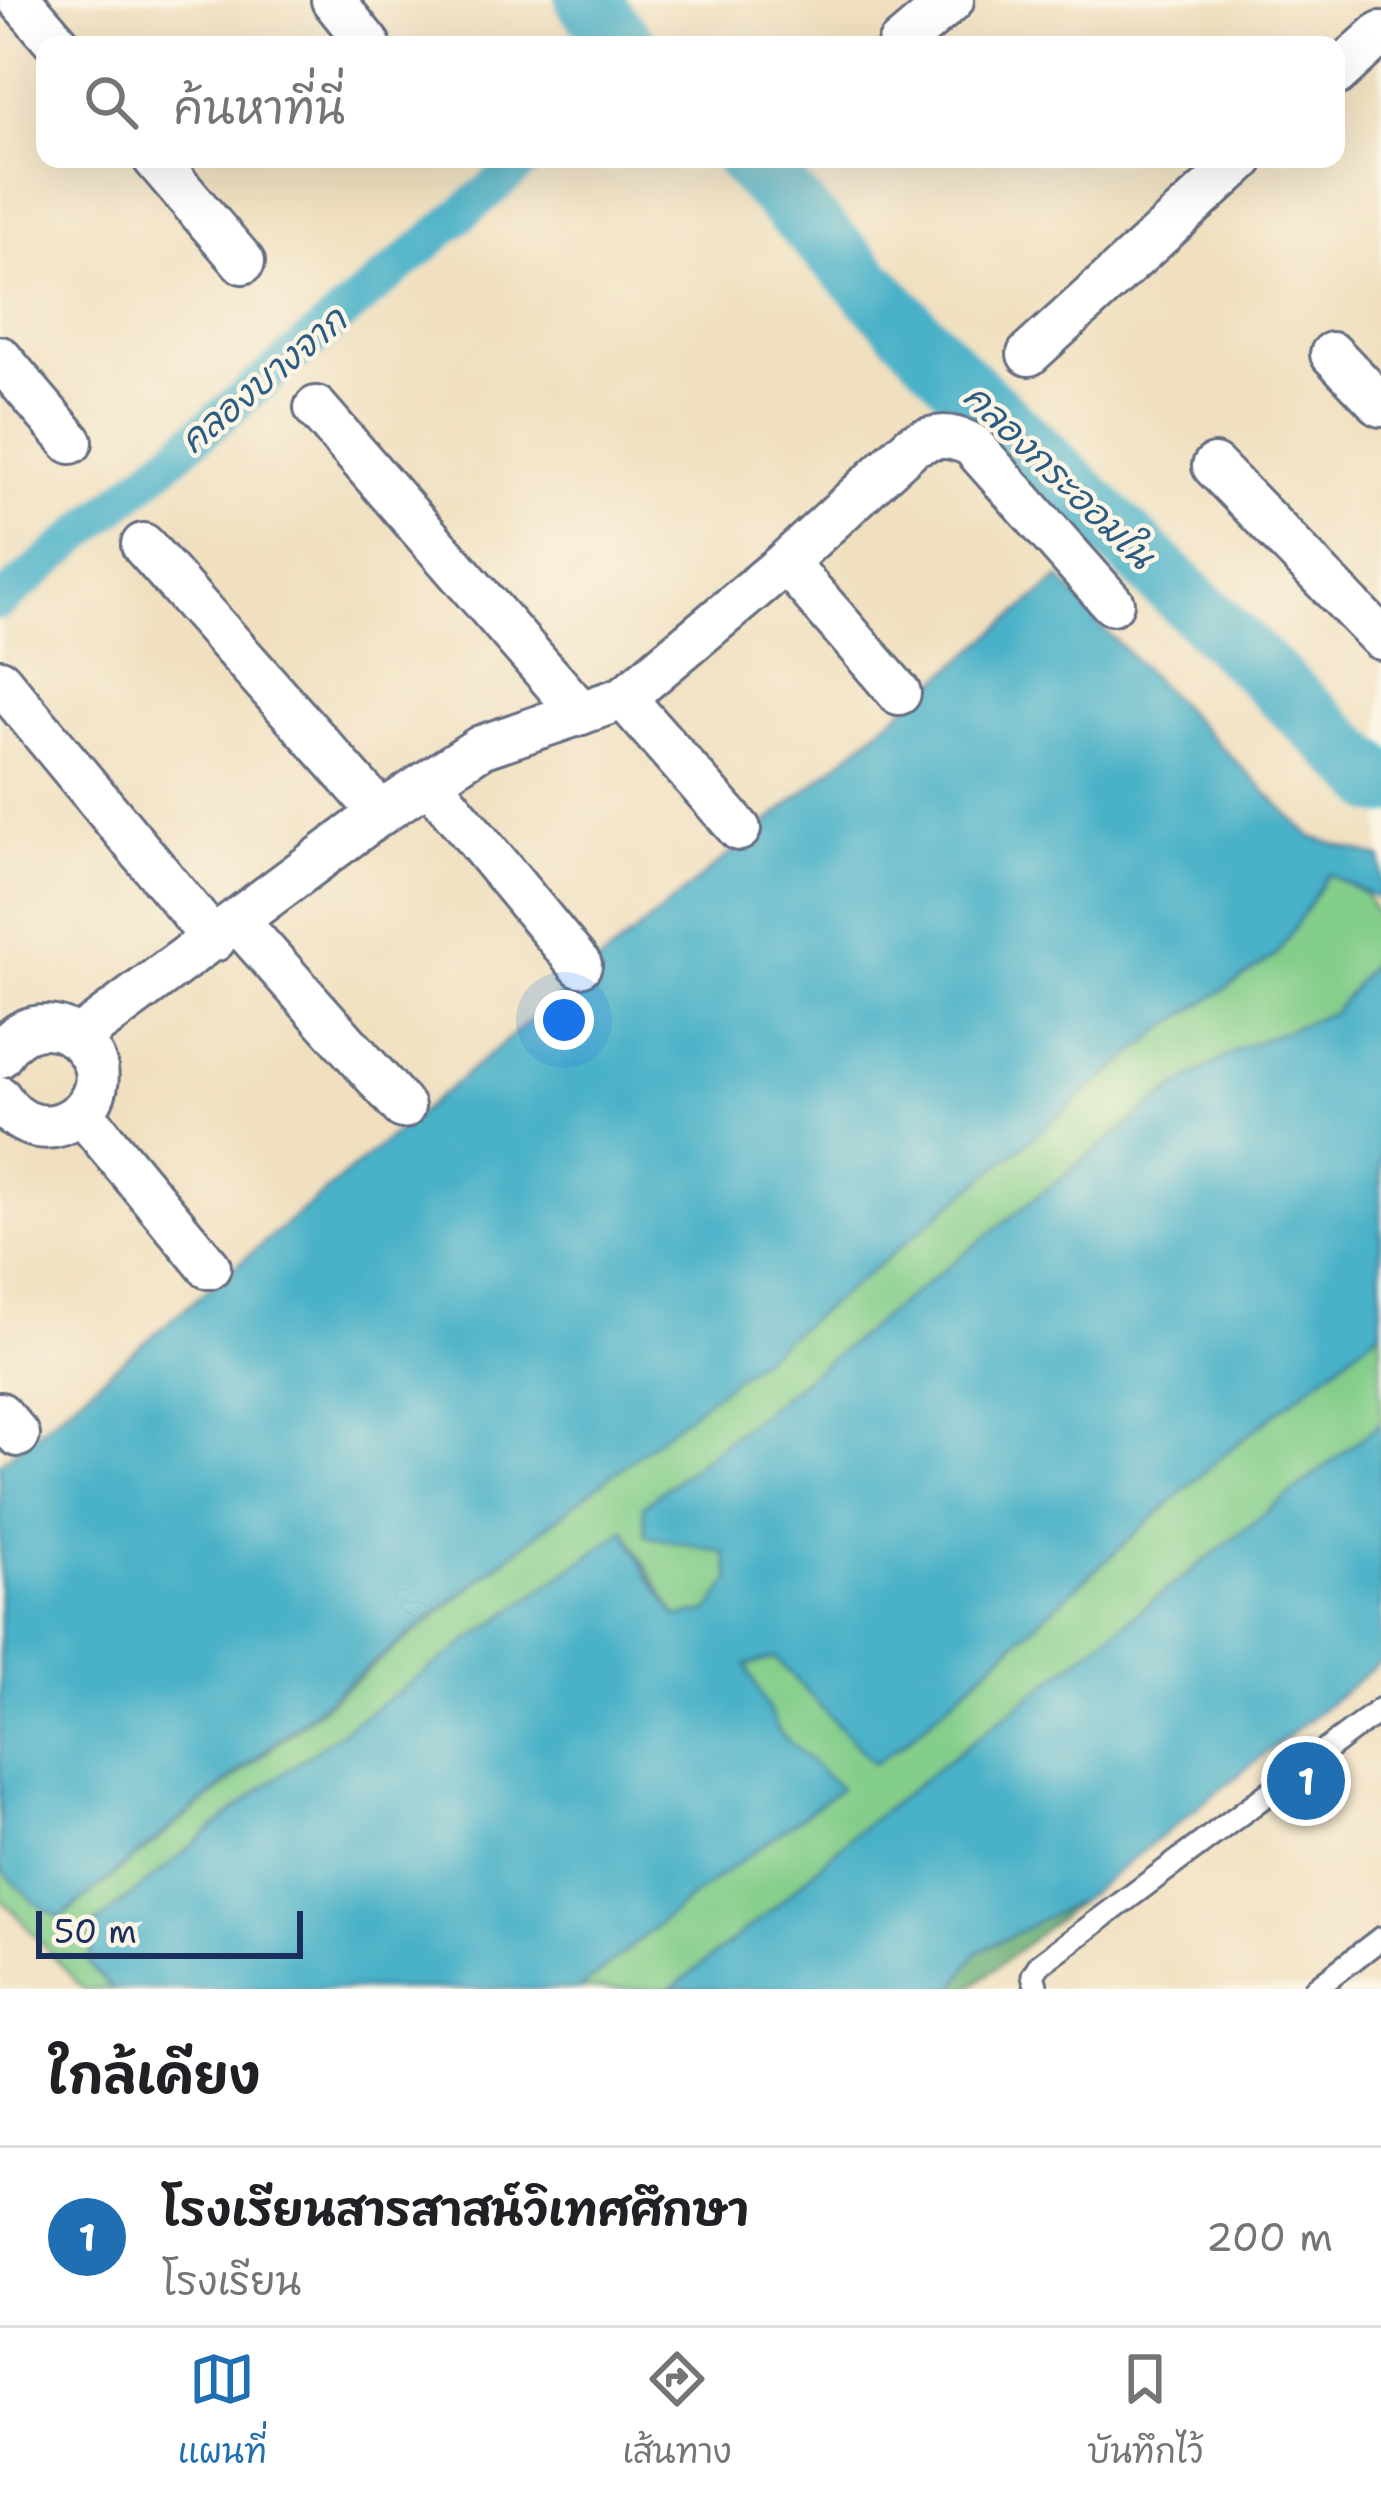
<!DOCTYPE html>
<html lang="th">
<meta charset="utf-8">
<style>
body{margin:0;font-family:"Shantell Sans","Playpen Sans Thai",sans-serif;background:#f2f2f2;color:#202124}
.scale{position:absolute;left:36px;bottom:30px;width:267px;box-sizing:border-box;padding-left:12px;border:6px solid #1b2f5e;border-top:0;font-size:33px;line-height:42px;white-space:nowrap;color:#1b2f5e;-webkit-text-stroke:9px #fcf5e5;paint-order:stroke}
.you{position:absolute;left:564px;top:1020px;width:42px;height:42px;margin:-30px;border:9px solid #fff;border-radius:50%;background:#1a73e8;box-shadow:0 0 0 18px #1a73e833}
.badge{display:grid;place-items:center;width:78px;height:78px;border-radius:50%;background:#1f6fb2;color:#fff;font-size:39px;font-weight:700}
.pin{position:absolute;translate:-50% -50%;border:6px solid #fff;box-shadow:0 3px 12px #0006}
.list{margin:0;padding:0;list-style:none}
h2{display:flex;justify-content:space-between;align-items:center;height:156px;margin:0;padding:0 48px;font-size:51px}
h2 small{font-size:39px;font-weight:400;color:#757577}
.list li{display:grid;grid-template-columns:78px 1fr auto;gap:36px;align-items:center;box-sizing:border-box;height:180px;padding:0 48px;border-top:3px solid #e0e0e0}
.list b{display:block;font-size:45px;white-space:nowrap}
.list p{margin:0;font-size:39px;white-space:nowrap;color:#757577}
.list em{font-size:39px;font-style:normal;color:#757577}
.icon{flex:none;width:66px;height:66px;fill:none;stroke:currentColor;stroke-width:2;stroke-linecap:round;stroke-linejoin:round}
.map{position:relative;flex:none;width:1381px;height:1989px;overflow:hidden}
.search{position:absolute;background:#fff;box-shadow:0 12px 48px #0002;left:36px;right:36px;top:36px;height:132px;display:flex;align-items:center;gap:30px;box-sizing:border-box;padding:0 42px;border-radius:24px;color:#757577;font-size:45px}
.sheet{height:336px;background:#fff}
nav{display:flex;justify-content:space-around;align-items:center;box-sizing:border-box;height:168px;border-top:3px solid #e0e0e0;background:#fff;font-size:33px;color:#757577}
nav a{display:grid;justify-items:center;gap:6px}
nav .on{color:#1f6fb2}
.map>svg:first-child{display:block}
.green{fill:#84ce8b;stroke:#507e74;stroke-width:3}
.forest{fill:#6bb177;stroke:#43706a;stroke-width:3}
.water{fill:#49b1c8;stroke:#327093;stroke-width:3}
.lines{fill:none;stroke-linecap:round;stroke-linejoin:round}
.canal{stroke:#49b1c8;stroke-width:36}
.river{stroke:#49b1c8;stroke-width:63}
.service-casing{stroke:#666d80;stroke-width:27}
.minor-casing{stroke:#666d80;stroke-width:48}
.service{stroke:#fff;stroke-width:21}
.minor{stroke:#fff;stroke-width:42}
.labels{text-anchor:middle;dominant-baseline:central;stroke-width:9;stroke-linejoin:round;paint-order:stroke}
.water-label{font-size:36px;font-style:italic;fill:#2b5c83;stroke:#fcf5e5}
</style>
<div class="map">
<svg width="1381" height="1989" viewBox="0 0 1381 1989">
<rect width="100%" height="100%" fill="#fcf5e5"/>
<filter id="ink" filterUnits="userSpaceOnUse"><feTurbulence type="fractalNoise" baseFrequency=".00833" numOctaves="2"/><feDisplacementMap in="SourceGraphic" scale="24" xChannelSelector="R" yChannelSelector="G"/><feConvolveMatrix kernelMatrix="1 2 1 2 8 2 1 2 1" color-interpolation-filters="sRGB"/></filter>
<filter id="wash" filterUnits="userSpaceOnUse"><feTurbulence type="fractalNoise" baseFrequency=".004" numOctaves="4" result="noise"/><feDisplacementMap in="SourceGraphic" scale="48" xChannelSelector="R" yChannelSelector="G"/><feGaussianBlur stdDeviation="2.7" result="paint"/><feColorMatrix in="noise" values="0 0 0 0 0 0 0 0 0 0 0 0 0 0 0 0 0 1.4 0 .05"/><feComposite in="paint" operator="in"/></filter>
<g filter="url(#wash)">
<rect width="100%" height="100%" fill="#f0e0c0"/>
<g class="green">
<path d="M1328 874 1365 894 1381 924 1371 964 1334 1012 1240 1048 1175 1088 643 1506 646 1536 724 1552 731 1579 709 1611 677 1617 625 1531 262 1788 95 1925 89 1964 112 1989H83L0 1897V1868L34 1902 61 1918 1165 1028 1277 955Z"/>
<path d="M1381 1330V1423L851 1836 775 1907 671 1989H580L690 1898 839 1788 780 1733 746 1666 776 1658 875 1763 909 1739 1223 1455Z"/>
</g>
<path class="forest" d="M1081 1900 969 1989H954L976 1953Z"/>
<g class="water">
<path d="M1060 578 1101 626 1311 837 1381 858V900L1328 874 1277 955 1165 1028 869 1273 351 1680 60 1918 34 1902 0 1868V1463Z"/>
<path d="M1371 964 1381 972V1330L1223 1455 908 1739 874 1764 776 1658 746 1665 780 1733 840 1789 690 1898 580 1989H112L89 1964 95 1925 262 1788 625 1530 646 1572 677 1617 709 1611 731 1579 724 1552 646 1536 643 1506 1175 1088 1240 1048 1334 1012Z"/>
<path d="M1381 1423V1662L1081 1900 976 1953 954 1989H671L775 1907 851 1836Z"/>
</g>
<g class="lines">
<path class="canal" d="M0 602 527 159"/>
<g class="river">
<path d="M587 0 624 45"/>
<path d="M747 159 958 380 1381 784"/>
</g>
</g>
</g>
<g filter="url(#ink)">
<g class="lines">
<defs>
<g id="service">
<path d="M1037 1989 1033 1975 1040 1964 1381 1709"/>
<path d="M1315 1989 1381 1938"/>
</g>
<g id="minor">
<path d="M20 0 59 45"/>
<path d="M333 0 369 45"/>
<path d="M899 45 952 0"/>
<path d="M1336 74 1381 33"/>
<path d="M155 159 243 262"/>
<path d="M1029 354 1243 159"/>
<path d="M1332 354 1381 405"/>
<path d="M0 358 71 442"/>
<path d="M316 408 581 713"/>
<path d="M1214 466 1381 638"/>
<path d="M143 545 381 813"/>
<path d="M786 562 899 693"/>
<path d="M0 681 214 940"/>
<path d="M624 698 739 829"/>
<path d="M431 784 580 965"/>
<path d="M238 922 403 1107"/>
<path d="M78 1038 381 813 481 747 624 698 786 562 913 445C935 435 949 434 972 445L1112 603"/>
<path d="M0 1056C10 1039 24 1027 45 1027 61 1027 75 1034 85 1047 128 1100 41 1165 0 1098"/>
<path d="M82 1113 209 1267"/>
<path d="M0 1414 18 1435"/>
</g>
</defs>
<use href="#service" class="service-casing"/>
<use href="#minor" class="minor-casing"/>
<use href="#service" class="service"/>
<use href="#minor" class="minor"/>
</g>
</g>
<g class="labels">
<g class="water-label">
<text transform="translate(263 380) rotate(-40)">คลองบางจาก</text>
<text transform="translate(1059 476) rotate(44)">คลองกระออมใน</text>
</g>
</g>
</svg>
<div class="scale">50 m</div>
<div class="you"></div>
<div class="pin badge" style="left:1306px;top:1781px">1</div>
<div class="search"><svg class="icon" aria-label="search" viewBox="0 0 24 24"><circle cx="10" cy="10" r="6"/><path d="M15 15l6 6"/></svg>ค้นหาที่นี่</div>
</div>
<section class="sheet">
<h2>ใกล้เคียง<small></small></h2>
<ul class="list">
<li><span class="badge">1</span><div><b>โรงเรียนสารสาสน์วิเทศศึกษา</b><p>โรงเรียน</p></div><em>200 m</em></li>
</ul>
</section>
<nav>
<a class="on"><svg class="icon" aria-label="map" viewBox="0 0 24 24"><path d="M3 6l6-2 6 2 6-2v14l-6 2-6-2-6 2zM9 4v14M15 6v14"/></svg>แผนที่</a>
<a><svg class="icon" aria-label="directions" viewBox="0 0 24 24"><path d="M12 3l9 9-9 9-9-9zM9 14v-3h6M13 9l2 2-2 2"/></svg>เส้นทาง</a>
<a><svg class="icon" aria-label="saved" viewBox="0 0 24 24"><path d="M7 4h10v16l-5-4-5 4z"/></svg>บันทึกไว้</a>
</nav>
